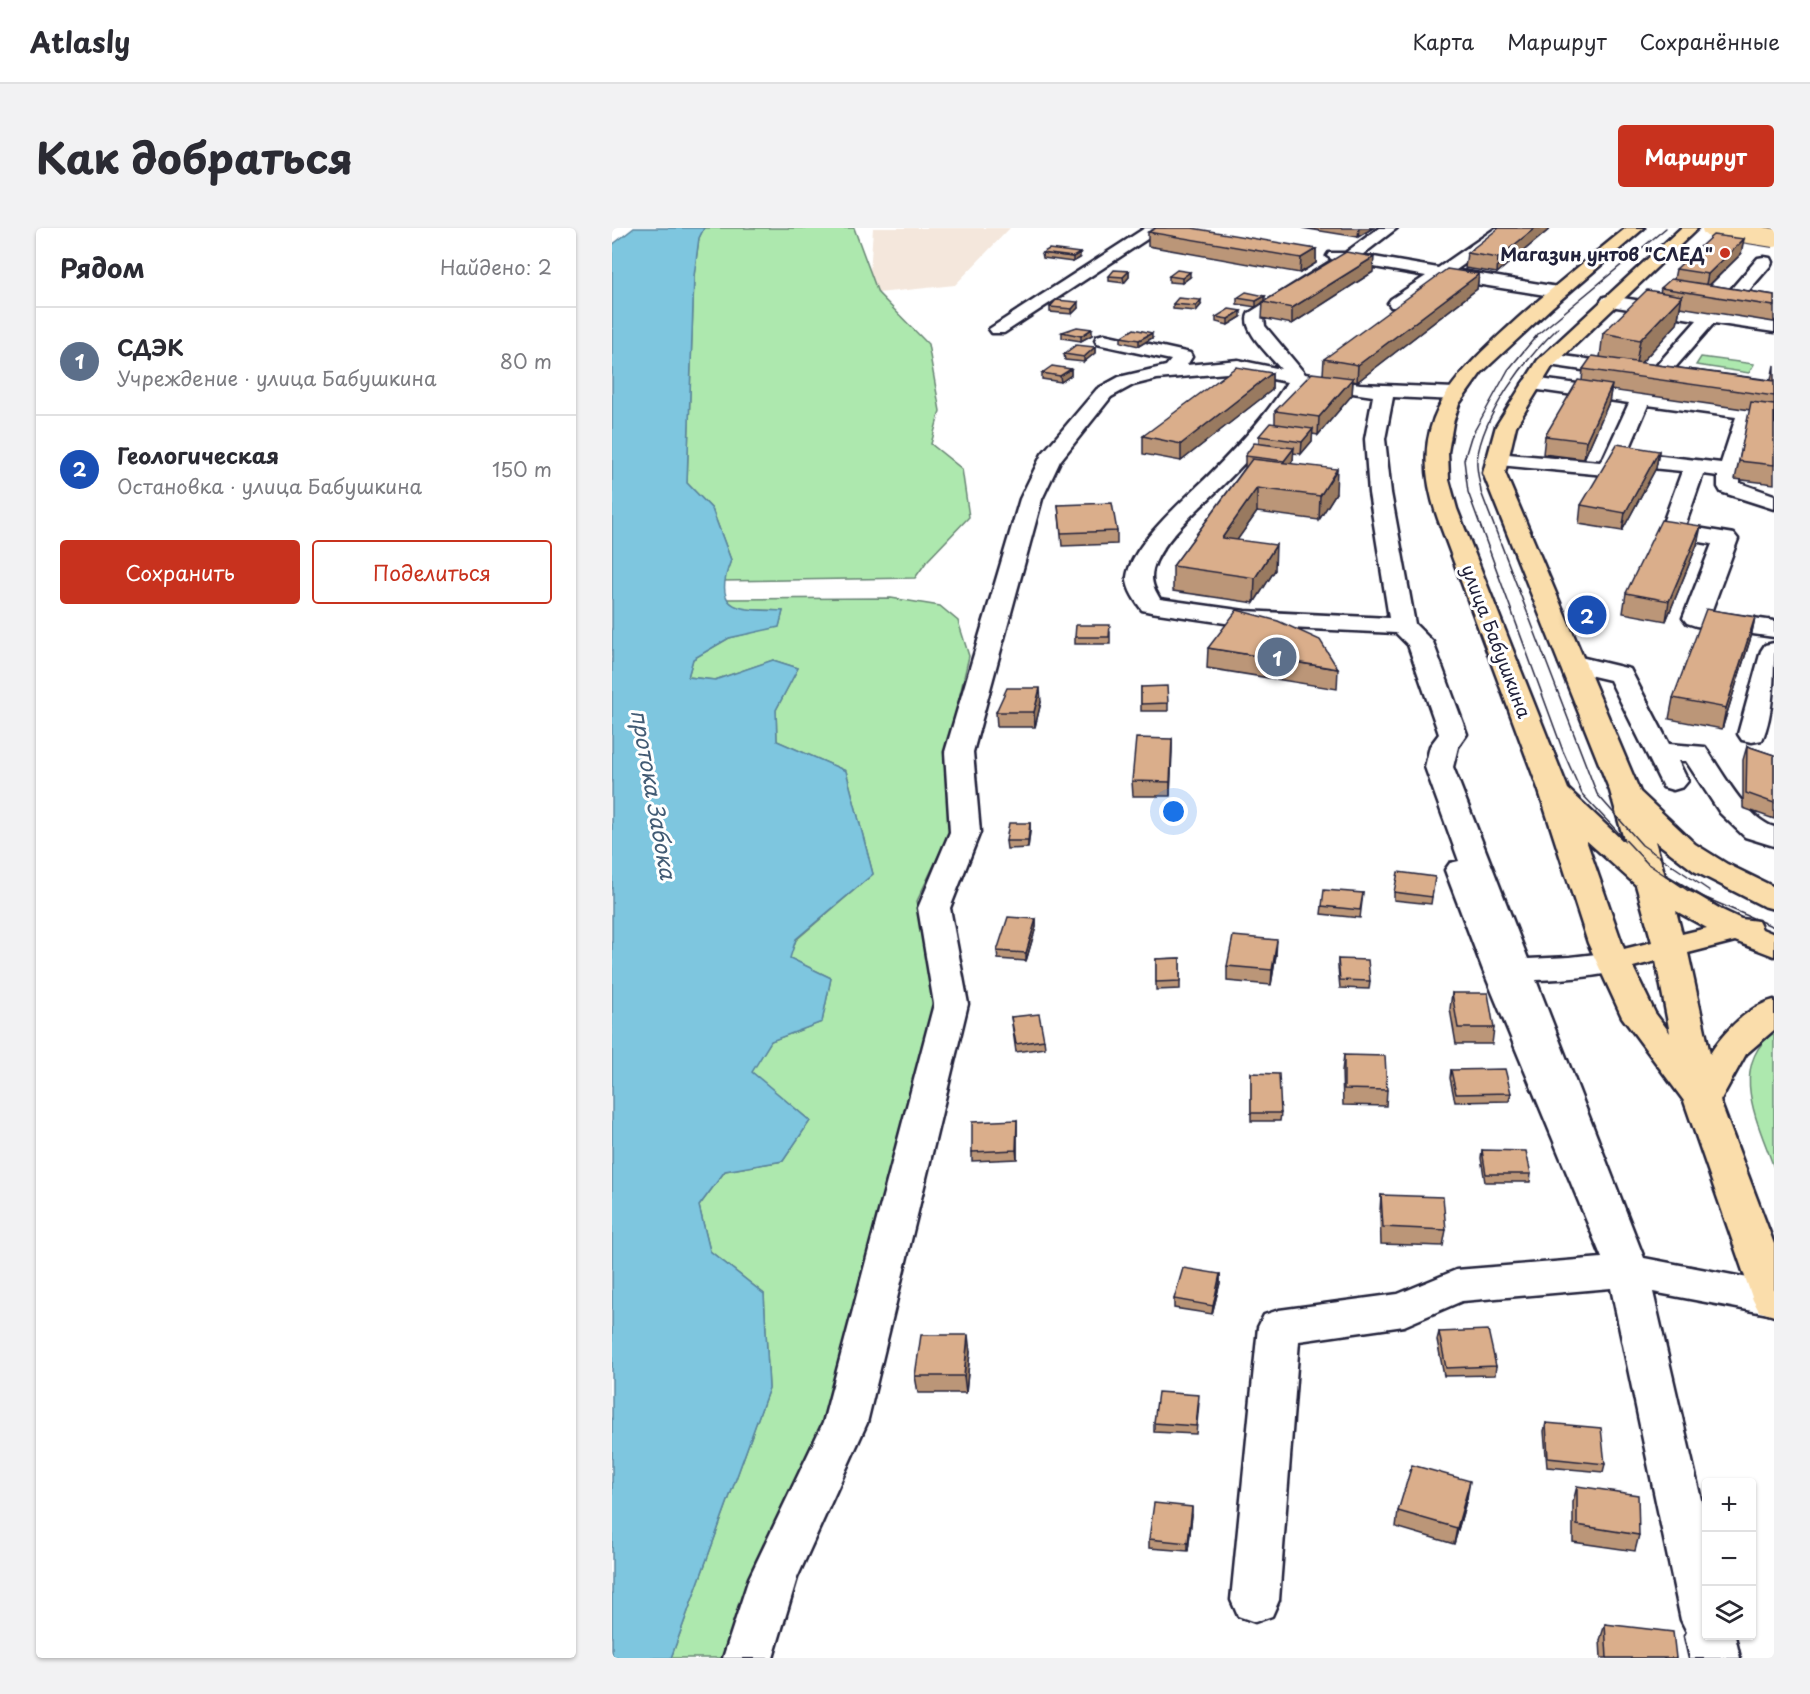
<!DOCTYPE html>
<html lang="ru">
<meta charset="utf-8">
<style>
body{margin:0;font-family:"Playpen Sans",sans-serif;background:#f2f2f3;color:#2b2b33}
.controls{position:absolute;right:18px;bottom:18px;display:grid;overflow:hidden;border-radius:6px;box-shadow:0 2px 4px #0004}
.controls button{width:54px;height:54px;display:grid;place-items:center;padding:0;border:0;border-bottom:2px solid #e1e1e2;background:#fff;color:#2b2b33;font:30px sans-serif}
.you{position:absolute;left:562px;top:584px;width:21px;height:21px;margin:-15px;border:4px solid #fff;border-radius:50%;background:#1a73e8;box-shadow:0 0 0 9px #1a73e833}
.badge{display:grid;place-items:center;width:39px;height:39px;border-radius:50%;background:#c8321e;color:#fff;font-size:20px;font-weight:700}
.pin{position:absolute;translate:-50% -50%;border:3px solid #fff;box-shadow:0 2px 6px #0006}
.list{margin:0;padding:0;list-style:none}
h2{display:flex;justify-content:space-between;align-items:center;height:78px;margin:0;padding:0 24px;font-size:26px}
h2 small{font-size:20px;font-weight:400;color:#7c7c81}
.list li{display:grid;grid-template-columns:39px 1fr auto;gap:18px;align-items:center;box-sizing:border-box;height:108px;padding:0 24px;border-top:2px solid #e1e1e2}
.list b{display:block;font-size:22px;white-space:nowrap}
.list p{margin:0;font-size:20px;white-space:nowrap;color:#7c7c81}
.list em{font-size:20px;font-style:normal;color:#7c7c81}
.actions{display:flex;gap:12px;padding:18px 24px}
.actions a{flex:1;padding:14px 0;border:2px solid #c8321e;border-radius:6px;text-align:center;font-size:21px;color:#c8321e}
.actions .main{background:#c8321e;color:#fff}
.icon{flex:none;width:33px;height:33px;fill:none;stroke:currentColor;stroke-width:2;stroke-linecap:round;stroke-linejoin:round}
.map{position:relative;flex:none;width:1162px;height:1430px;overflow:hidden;border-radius:6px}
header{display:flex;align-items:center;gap:36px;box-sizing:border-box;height:84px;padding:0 30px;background:#fff;border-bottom:2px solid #e1e1e2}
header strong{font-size:28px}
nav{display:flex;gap:33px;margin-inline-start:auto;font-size:21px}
.intro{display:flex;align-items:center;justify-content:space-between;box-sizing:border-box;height:144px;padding:0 36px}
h1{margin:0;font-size:42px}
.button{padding:15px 27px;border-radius:6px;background:#c8321e;color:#fff;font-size:21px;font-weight:700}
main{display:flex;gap:36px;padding:0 36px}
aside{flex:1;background:#fff;border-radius:6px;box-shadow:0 2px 4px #0004}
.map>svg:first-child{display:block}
.built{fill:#f4e7dc}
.green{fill:#ade8ae;stroke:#688574;stroke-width:1.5}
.water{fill:#7ec6df;stroke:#59849d;stroke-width:1.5}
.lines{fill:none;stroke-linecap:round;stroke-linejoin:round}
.minor-casing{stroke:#22223b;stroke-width:5}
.major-casing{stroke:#22223b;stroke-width:5}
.minor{fill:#fff;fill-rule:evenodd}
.major{fill:#faddab;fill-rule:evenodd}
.tram{stroke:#22223b;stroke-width:1.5}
.major-bridge-casing{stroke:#22223b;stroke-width:20;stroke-linecap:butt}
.major-bridge{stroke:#faddab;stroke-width:18}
.wall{fill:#bb9678;stroke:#22223b;stroke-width:1.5}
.shaded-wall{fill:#997a61;stroke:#22223b;stroke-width:1.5}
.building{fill:#daae8b;stroke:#22223b;stroke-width:1.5}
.poi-dot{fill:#c8321e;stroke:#fff;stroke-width:2}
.labels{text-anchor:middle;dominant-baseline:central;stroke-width:6;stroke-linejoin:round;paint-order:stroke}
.far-poi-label{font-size:18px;font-weight:bold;fill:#22223b;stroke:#fff;text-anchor:end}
.far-street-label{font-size:18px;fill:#22223b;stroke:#fff}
.water-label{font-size:22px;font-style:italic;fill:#425b74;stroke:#fff}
</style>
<header>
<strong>Atlasly</strong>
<nav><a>Карта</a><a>Маршрут</a><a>Сохранённые</a></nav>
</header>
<div class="intro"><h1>Как добраться</h1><a class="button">Маршрут</a></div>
<main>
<aside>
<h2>Рядом<small>Найдено: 2</small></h2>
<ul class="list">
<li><span class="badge" style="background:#5c6f8a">1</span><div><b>СДЭК</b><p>Учреждение · улица Бабушкина</p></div><em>80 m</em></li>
<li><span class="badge" style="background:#1a4fb4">2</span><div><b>Геологическая</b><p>Остановка · улица Бабушкина</p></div><em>150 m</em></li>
</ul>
<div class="actions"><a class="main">Сохранить</a><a>Поделиться</a></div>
</aside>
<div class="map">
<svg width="1162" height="1430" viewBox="0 0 1162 1430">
<rect width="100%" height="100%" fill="#fff"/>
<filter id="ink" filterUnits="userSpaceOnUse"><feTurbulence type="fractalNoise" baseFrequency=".0167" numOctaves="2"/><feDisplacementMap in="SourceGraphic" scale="12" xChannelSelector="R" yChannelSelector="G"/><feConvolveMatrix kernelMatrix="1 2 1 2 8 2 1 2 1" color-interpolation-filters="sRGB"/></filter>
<g filter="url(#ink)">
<path class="built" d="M261 0H398L343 57 266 65 258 46Z"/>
<g class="green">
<path d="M92 0H242L266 65 316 116 328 183 319 216 350 241 357 289 315 333 303 350 111 353 119 332 100 281 75 255 82 48 87 10Z"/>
<path d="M1089 129 1142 136 1137 145 1084 137Z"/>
<path d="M279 370 328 378 346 393 357 428 335 522 337 605 305 673 331 784 227 1169 131 1430H59L157 1160 152 1066 98 1023 87 978 113 943 171 933 198 893 139 844 159 813 210 794 219 750 177 730 184 712 261 646 234 543 165 513 164 482 186 440 161 432 103 452 76 449 81 431 117 410 167 398 171 383 126 381 114 371Z"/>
<path d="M1162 804V940C1147 896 1115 839 1162 804Z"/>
</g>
<path class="water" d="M22 0H92L87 10 82 48 75 255 100 281 119 332C98 386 130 381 171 383L167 399 117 410 81 431 76 449 103 452 161 432 186 440 164 482 165 513 234 543 261 646 184 711 178 730 219 750 210 794 159 813 140 844 198 893 171 933 113 943 87 978 98 1023 152 1066 157 1160 59 1430H0V17Z"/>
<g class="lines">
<defs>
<g id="minor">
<path d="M533 0H552L392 105H380L377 101Z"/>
<path d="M767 0H785L750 27 826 40 884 0H903L844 42 952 60 955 64 952 68 946 69 832 51 791 79H779L776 75 779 71 814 48 739 35 652 91 653 98 693 146 748 156 843 160 850 162 853 166 850 170 843 172 781 169 773 211 779 265 803 396 821 414 855 506 846 519 841 539 916 731 958 729 1002 724 1014 727 1019 734 1014 741C984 749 954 751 924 752L1032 1030 1162 1055V1087L1041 1064 1094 1293V1408H1123L1128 1430H1078L1073 1408 1075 1404 1069 1392 999 1060 850 1073 792 1098 687 1113 667 1372 660 1388 643 1394 626 1388 619 1372 646 1099 652 1087 667 1082 786 1066 844 1042 990 1030 871 742 833 642 838 635 847 633 813 539 818 518 827 506 796 417 784 405 633 398 539 384 530 382C524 374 514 360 515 349 520 314 577 268 601 243 628 215 655 187 675 154L626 144 545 151 521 157 499 169 448 233 430 271 361 524 368 604 338 680 356 776 255 1195 185 1350 161 1430H111L137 1350 211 1195 322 776 306 680 338 604 333 524 408 271 430 226 485 161 507 149 554 138 559 132 485 116 483 112 485 108 492 106 578 125 580 129 575 137 626 132 669 141C659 129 627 100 637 85L721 32 715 28 717 25H733ZM693 158 761 168 753 211 757 265 777 390 633 383 548 371C542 361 538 353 541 341 550 311 589 279 611 257 641 227 671 195 693 158Z"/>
<path d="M1152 29 1158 30 1160 34 1158 38 1126 75H1114L1111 71 1114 67 1146 30Z"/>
<path d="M998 68 1162 94V104L1102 95 1053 151H1039L1036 147 1085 92 992 77 989 73 992 69Z"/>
<path d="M937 126 1018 137 1025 139 1028 143 1025 147 1018 149 930 136 928 132 930 128Z"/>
<path d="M920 150 1162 182V194L1144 192 1128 243V255L1162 267V281L1109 264 1106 259V248L1091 246 1073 298 1122 306 1126 311 1099 384 1162 393V409L1084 398 1075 395 1071 390 1100 316 1052 308 1048 303 1070 243 1008 237 1001 246 993 247 877 236 874 231 877 226 885 225 988 234 992 229 1017 175 913 160 910 156 913 152ZM1036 177 1124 189 1109 235 1016 224Z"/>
<path d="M1162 415C1162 445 1162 486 1150 512L1140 514 1130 512 1126 506 1149 423 1153 417Z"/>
<path d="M960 427 1018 441 1057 516 1093 519C1110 543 1134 590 1162 599V618L1133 609 1108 585 1074 533H1066L1076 553 1071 559 1061 562 1051 559 998 452 951 441 947 435 951 429Z"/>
</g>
<path id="major" d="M1014 0H1032L940 79 869 145 847 176 841 195 836 224 837 252 845 281 956 561 1013 615 998 563 871 245 884 198 926 132 1069 0H1086L940 139 904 198 893 245 1028 564 1083 616 1115 636 1162 659V681L1151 678 1082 643 1043 613 1053 648 1110 682 1129 691 1146 693 1150 701 1162 706V728L1123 713 1076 725 1098 826C1111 804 1137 778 1162 772V802L1134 826 1108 873 1162 1016V1088L1147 1083 1141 1072 1072 873 1010 789 976 715 927 563 826 291C792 194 838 152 905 91 940 60 977 30 1014 0ZM974 612 1024 657 1040 714 1012 721ZM1064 683 1095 700 1070 706ZM1044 733 1058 805 1043 785 1021 739Z"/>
</defs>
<use href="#minor" class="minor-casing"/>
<use href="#major" class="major-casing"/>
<use href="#minor" class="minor"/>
<use href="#major" class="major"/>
<g class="tram">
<path d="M1054 0 926 106 896 142 859 209 852 232 856 264 951 523 970 566 1036 636 1075 662 1162 699"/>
<path d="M946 100C913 131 871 186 865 232 864 242 868 254 869 264L985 566 1030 617 1098 663"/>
</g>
<defs>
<path id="major-bridge" d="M1099 0 1162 10"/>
</defs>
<use href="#major-bridge" class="major-bridge-casing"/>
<use href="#major-bridge" class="major-bridge"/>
</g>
<g class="wall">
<path d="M690 0H761L746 9Z"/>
<path d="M939 0 885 45 853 40 855 25Z"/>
<path d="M536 4 704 21V35L688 45 536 18Z"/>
<path d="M430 25 468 30 461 34 431 30Z"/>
<path d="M1129 26 1098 57 1162 67V94L1068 79 1065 96 1029 135 1159 152 1162 137V256L1123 251 1138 182 999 162 997 174 972 231 931 226 933 208 970 153 971 141 988 129 991 105 1048 65 1049 60 1062 51 1064 41Z"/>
<path d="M517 43V49L512 55 497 53V48Z"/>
<path d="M761 44 680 96 650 90 651 74Z"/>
<path d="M867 46 865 61 745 154 741 153 740 167 706 207 700 206V213L689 226 681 225V232L679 235 724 265 707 292 645 284 625 312 663 342 642 375 561 363V338L633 240V228L647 216V208L663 196V183L711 146 712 131Z"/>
<path d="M557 48 578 49 570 55 557 54Z"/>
<path d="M653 68 644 79 625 76V70Z"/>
<path d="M561 76 589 77 584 83 561 81Z"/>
<path d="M438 79 466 80 460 86 438 84Z"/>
<path d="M604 89H629L616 97 604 94Z"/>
<path d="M450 104 480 107 469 113 450 110Z"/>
<path d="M509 109 540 110 527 118 509 114Z"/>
<path d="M483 119V125L472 134 453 132 452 126Z"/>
<path d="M459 141V147L449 154 430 151V145Z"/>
<path d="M660 145V162L569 233 531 226V208Z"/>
<path d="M1047 223 1044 240 1010 303 967 296 969 277Z"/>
<path d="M446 277 505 303V316L450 318Z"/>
<path d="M1085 317 1054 393 1011 385 1014 365Z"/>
<path d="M1143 389 1139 409 1110 501 1057 491 1061 470Z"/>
<path d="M498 404V416H463V409Z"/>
<path d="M596 420 726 441 725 461 595 440Z"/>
<path d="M529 459 556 475V483H529Z"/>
<path d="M429 474 423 499H385L384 484Z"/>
<path d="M560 511 558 568H521L520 553Z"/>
<path d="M1135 518 1162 527V591L1131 580V532Z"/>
<path d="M418 595V603L416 620 395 621 394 613Z"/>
<path d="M822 656 819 676 782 672V664Z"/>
<path d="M751 665 748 690 709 686 710 678Z"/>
<path d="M424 691V699L414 733 386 731 385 723Z"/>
<path d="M664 727 659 757 615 753V738Z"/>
<path d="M568 730V761L544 762V731Z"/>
<path d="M726 731 758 753 757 761 728 760 726 739Z"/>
<path d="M840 765 882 800 880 816H844L838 781Z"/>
<path d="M399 789 432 812 433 820 404 824Z"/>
<path d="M732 827 775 862 774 878 731 877 730 843Z"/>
<path d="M839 842 899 865 897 873 843 874 838 850Z"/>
<path d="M639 845 669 885 668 893H639Z"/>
<path d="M405 892V931L360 933V924Z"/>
<path d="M870 922 919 946 918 954H873L869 930Z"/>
<path d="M769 967 834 1002 831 1018 769 1016 768 983Z"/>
<path d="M608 1046V1055L600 1086 562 1080V1071Z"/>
<path d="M827 1104 884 1138 883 1147 832 1148 825 1112Z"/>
<path d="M358 1124 354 1165H306L303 1148Z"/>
<path d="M587 1175 584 1206 542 1204V1195Z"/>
<path d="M934 1195 993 1236 991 1244 935 1239 932 1203Z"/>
<path d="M965 1258 1027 1307 1023 1323 961 1314V1274Z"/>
<path d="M855 1270 842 1316 784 1299 786 1283Z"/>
<path d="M580 1287 576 1323 537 1320V1311Z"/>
<path d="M993 1396 1064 1430H989L988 1412Z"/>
</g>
<g class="shaded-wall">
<path d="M747 0H761L746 9Z"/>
<path d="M923 0H939L885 45 886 30Z"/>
<path d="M1132 11 1129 26 1093 61 1096 46Z"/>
<path d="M704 21V35L688 45 689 30Z"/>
<path d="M468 25V30L461 34V29Z"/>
<path d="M762 29 761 44 680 96V80Z"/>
<path d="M517 43V49L512 55 511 49Z"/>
<path d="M578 44V49L570 55V50Z"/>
<path d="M867 46 865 61 745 154 746 137Z"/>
<path d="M653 68V73L644 79V73Z"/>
<path d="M1070 68 1065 96 1023 141 1028 112Z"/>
<path d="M589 72V77L584 83V78Z"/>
<path d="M466 74V80L460 86V81Z"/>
<path d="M629 83V89L616 97V91Z"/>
<path d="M480 101V107L469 113V108Z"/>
<path d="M540 105V110L527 118V112Z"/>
<path d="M483 119V125L472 134V129Z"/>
<path d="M459 141V147L449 154 448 148Z"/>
<path d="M660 145V162L569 233V216Z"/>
<path d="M741 150 740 167 706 207 707 189Z"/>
<path d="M1000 157 997 174 972 231 974 213Z"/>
<path d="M701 201 700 213 689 226 690 214Z"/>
<path d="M682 220 681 232 672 245V233Z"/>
<path d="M1047 223 1044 240 1010 303 1013 285Z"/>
<path d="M725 241 724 265 707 292 708 268Z"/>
<path d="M645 260V284L609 335 610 310Z"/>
<path d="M1089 298 1085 317 1054 393 1057 373Z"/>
<path d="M664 317 663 342 642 375 643 350Z"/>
<path d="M1143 389 1139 409 1110 501 1114 480Z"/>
<path d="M428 460 429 474 423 499 422 484Z"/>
<path d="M560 511V525L558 568V554Z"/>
<path d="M418 595V603L416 620V613Z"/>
<path d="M424 691V699L414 733V725Z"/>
<path d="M665 712 664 727 659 757 660 742Z"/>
<path d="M405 892V931L404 922Z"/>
<path d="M608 1046V1055L600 1086 601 1078Z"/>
<path d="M356 1107 358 1124 354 1165 352 1148Z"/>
<path d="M858 1253 855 1270 842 1316 845 1300Z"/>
<path d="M580 1279V1287L576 1323V1315Z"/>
</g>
<g class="building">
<path d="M544 0H580L704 21 689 30 536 4Z"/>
<path d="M887 0H923L886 30 855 25Z"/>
<path d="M1101 7 1132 11 1096 46 1064 41Z"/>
<path d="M437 21 468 25 461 29 430 25Z"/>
<path d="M734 24 762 29 680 80 651 74Z"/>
<path d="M835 41 867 46 746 137 712 131Z"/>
<path d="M502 42 517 43 511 49 497 48Z"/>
<path d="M565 42 578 44 570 50 557 48Z"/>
<path d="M1059 51 1162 67V78L1049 60Z"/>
<path d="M1035 62 1070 68 1028 112 991 105Z"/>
<path d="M634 64 653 68 644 73 625 70Z"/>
<path d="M566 70 589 72 584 78 561 76Z"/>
<path d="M444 72 466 74 460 81 438 79Z"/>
<path d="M617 81 629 83 616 91 604 89Z"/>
<path d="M465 99 480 101 469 108 450 104Z"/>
<path d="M522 101 540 105 527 112 509 109Z"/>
<path d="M464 117 483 119 472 129 452 126Z"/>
<path d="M980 128 1162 153V168L971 141Z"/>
<path d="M440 138 459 141 448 148 430 145Z"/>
<path d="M624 139 660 145 569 216 531 208Z"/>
<path d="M700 145 741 150 707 189 663 183Z"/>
<path d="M966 152 1000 157 974 213 933 208Z"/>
<path d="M1139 174 1162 177V237L1127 233Z"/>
<path d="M658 195 701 201 690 214 647 208Z"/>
<path d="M642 215 682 220 672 233 633 228Z"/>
<path d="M1005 216 1047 223 1013 285 969 277Z"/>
<path d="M640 231 725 241 708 268 645 260 610 310 664 317 643 350 561 338Z"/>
<path d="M500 275 505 303 449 305 446 277Z"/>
<path d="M1049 292 1089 298 1057 373 1014 365Z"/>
<path d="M1094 381 1143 389 1114 480 1061 470Z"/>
<path d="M625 382 666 393 708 412 726 441 596 420Z"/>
<path d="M464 397H498L497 409H463Z"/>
<path d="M555 458 556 475 529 476V459Z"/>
<path d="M395 460H428L422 484H384Z"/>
<path d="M524 510 560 511 558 554 520 553Z"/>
<path d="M1135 518 1162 527V575L1134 565Z"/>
<path d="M397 595H418L416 613H394Z"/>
<path d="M786 644 823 649 820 669 782 664Z"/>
<path d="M712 662 751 665 748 682 710 678Z"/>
<path d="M396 689 424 691 414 725 385 723Z"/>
<path d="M621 708 665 712 660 742 615 738Z"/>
<path d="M568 730V753L544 754V731Z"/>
<path d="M726 731 756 732 758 753 728 752Z"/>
<path d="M840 765H876L882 800H846Z"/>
<path d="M427 786 432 812 404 816 399 789Z"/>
<path d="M732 827 773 828 775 862 732 861Z"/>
<path d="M893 841 899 865 844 866 839 842Z"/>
<path d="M639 845 667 846 669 885H639Z"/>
<path d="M405 892 404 922 360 924V894Z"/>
<path d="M870 922 914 923 919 946H874Z"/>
<path d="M769 967 831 969 834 1002 771 999Z"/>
<path d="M571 1040 608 1046 601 1078 562 1071Z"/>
<path d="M876 1102 884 1138 834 1140 827 1104Z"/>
<path d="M309 1107H356L352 1148H303Z"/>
<path d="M546 1164 587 1167 584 1198 542 1195Z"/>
<path d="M934 1195 989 1200 993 1236 936 1230Z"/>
<path d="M800 1237 858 1253 845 1300 786 1283Z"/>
<path d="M965 1258 1026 1267 1027 1307 965 1297Z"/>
<path d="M542 1275 580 1279 576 1315 537 1311Z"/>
<path d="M993 1396 1061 1404 1064 1430H995Z"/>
</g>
</g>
<circle class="poi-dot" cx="1113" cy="25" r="6"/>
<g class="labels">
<g class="far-poi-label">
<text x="1101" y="25">Магазин унтов "СЛЕД"</text>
</g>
<g class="far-street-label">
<text transform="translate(885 413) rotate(69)">улица Бабушкина</text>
</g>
<g class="water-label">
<text transform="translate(43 566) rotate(80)">протока Забока</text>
</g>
</g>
</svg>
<div class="controls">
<button>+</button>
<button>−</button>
<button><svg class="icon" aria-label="layers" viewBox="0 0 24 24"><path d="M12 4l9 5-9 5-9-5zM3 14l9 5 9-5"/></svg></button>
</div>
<div class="you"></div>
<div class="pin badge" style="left:665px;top:429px;background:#5c6f8a">1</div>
<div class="pin badge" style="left:975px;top:387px;background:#1a4fb4">2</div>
</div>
</main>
